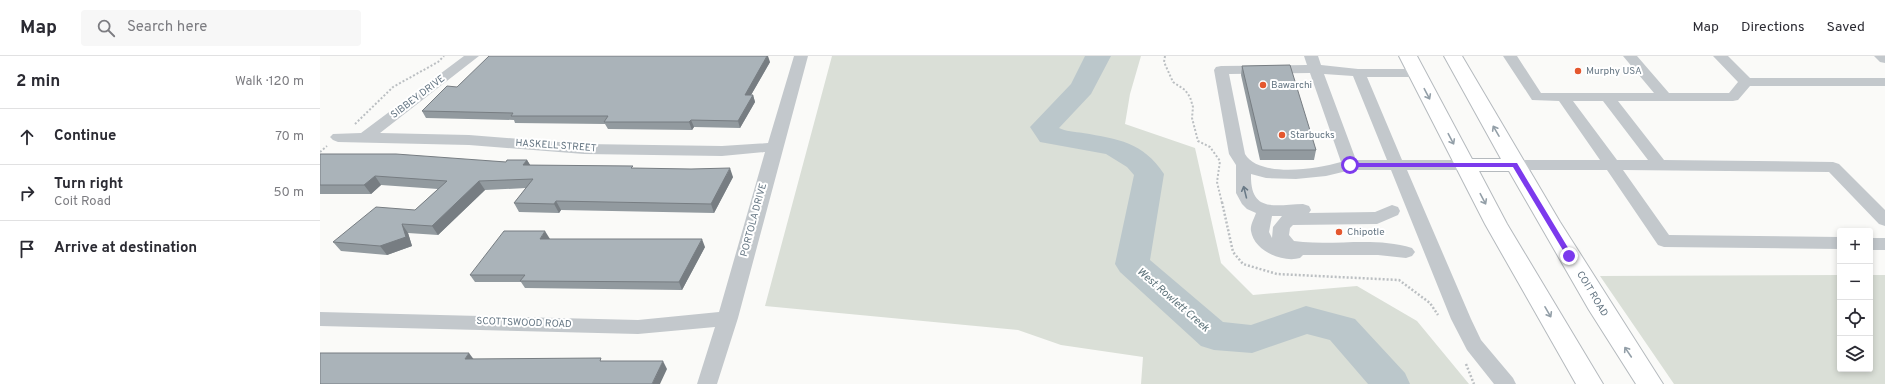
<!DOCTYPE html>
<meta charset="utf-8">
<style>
body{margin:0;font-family:Overpass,sans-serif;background:#f7f7f7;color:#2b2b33}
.controls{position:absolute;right:12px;bottom:12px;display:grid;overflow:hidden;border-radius:4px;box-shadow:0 2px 6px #0003}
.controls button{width:36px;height:36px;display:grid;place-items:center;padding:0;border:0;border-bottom:1px solid #e1e1e2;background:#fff;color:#2b2b33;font:20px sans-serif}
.stop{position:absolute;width:12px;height:12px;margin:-9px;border:3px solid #7c3aed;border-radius:50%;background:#fff}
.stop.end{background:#7c3aed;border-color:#fff;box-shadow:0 1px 4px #0008}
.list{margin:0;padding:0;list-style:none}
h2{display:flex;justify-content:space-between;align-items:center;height:52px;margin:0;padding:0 16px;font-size:17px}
h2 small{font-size:13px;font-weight:400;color:#7c7c81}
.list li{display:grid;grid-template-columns:26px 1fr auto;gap:12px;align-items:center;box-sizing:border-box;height:56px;padding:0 16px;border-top:1px solid #e1e1e2}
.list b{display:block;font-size:15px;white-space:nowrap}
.list p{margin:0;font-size:13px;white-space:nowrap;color:#7c7c81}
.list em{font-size:13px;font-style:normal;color:#7c7c81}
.icon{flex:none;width:22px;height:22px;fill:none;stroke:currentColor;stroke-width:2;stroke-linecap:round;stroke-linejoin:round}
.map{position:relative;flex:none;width:1565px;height:328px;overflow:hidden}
header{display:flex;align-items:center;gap:24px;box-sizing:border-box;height:56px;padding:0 20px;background:#fff;border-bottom:1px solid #e1e1e2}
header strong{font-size:19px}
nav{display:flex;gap:22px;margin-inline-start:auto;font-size:14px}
.search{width:280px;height:36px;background:#f7f7f7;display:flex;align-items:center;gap:10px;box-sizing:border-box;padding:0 14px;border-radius:4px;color:#7c7c81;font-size:15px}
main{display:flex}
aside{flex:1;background:#fff}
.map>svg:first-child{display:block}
.green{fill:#dadfd7}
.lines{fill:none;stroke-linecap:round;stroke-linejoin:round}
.river{fill:#bbc7cb;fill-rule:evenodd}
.major-casing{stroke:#b5babe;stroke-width:2}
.path-far1{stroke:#bbbfc2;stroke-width:2;stroke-dasharray:2 2;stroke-linecap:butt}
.path{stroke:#bbbfc2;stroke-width:2.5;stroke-dasharray:2 2;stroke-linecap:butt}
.minor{fill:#c3c8cc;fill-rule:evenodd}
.major{fill:#fff;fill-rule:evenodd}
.wall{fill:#929a9f}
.shaded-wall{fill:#777d82}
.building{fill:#aab3b9;stroke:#777d82}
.oneway{stroke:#939fa8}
.oneway2{stroke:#6a7a87}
.route{fill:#7c3aed}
.poi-dot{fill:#e4572e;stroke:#fff;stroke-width:1.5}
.labels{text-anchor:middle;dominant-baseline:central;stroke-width:4;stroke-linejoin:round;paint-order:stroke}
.poi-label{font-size:10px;fill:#657683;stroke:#fff;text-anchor:start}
.street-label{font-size:10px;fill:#657683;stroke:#fff}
.water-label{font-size:11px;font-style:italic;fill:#60757c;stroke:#fff}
</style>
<header>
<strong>Map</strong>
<div class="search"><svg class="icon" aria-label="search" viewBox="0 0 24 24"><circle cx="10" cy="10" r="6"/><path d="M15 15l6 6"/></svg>Search here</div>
<nav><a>Map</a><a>Directions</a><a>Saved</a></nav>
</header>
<main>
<aside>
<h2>2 min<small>Walk · 120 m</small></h2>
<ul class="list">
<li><svg class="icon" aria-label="ahead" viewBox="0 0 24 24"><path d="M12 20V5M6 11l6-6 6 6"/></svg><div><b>Continue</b></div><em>70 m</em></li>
<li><svg class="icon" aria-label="right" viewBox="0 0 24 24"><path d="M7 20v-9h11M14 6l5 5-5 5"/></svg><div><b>Turn right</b><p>Coit Road</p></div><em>50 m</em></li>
<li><svg class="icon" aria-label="arrive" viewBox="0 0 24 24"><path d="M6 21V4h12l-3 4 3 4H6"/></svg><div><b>Arrive at destination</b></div></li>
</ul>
</aside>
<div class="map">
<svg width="1565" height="328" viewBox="0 0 1565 328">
<rect width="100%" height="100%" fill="#fafaf8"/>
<g class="green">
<path d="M512 0H821L810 38 805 68 875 92 901 207 933 239 1037 230 1097 265 1149 328H821L823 301 741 289 698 274 445 250Z"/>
<path d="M1520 219V313H1550V219H1565V328H1354L1280 220Z"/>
</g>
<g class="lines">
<path class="river" d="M765 0H791L771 38 739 72C745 75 755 76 763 77 798 83 823 86 844 118L830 204 903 266 931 269 986 250 1035 263 1085 317 1090 328H1048L1010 284 987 278 932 297 894 294 881 290 800 216 795 208 814 119 807 111 786 98 720 86 710 71 751 28Z"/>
<defs>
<path id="major" d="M1079 0H1097L1152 103H1181L1124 0H1142L1240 166 1343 328H1316L1269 254 1189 115H1159L1187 168 1283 328H1256L1165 168Z"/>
</defs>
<use href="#major" class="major-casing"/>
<g class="path-far1">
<path d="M845 0 844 6 853 26 865 34 870 41 873 51 872 62 878 85 890 91 900 105 897 126 902 147"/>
<path d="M35 68 73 31 118 6 124 0"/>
<path d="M0 96 7 90"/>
</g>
<g class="path">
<path d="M902 146 913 196 923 208 957 218 1079 224 1110 247 1118 259"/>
<path d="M1146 308 1154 328"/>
</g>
<g class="minor">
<path d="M144 0H159L60 77 149 79 264 88 402 90 448 87 474 0H488L418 262 397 328H377L395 271 318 278 0 270V256L318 264 399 256 445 96 402 100 264 98 149 89 18 86 13 84 10 81 13 78 41 77Z"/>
<path d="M984 0H998L1001 9 1038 13H1096L1101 14 1103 17 1101 20 1096 21H1047L1082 104H1145L1151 106 1153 109 1151 112 1145 114H1087L1151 263 1161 284 1193 322 1196 328H1174L1147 294 1131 263 1071 114H1031L1006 120 976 123 946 122 931 118C930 157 954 149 983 148L989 150 991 154 989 157 1055 156 1072 149 1078 151 1080 155 1078 159 1057 168 973 169 970 172 969 179 974 185 983 186C1019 189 1057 181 1092 192L1095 196 1092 200 1086 202 1058 199H983L980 202C963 207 934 195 931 175 930 169 934 163 936 157L927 153 922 148 916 137V109L909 98 894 14 896 11 901 10 987 9ZM990 17 1021 106C997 113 939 122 925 98L909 18ZM1004 18 1033 20 1067 104H1036ZM952 160H962L953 171 952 182 949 176Z"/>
<path d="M1183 0H1197L1221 37H1334L1303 0H1317L1349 37H1409L1418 26 1393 0H1408L1430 22H1565V30H1430L1418 44 1413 45H1298L1344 104 1513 106 1519 108 1565 154V170L1559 168 1509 116 1303 114 1349 179 1520 181V193L1344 191 1338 189 1287 114H1195L1189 112 1187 109 1189 106 1195 104H1280L1239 45 1212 44ZM1253 45H1283L1328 104H1297Z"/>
<path d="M1554 0H1565V7L1560 6Z"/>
<rect x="1550" y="182" width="15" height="12"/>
</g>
<use href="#major" class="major"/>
</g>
<g class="wall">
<path d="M450 6 431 39H433L435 46 420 72 374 71 372 74 288 73 285 68 195 67 194 64 106 62 102 55 137 31Z"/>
<path d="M922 10 996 94 994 104H940L921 19Z"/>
<path d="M0 98 186 106 207 104 210 109 314 112 413 121 394 157 241 154 239 157 199 156 194 147 206 132 165 134 118 179 88 177 92 190 67 199 21 195 13 186 95 154 118 133 61 129 51 138H0Z"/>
<path d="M230 183 385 191 362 234 205 232 201 226H155L150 219Z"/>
</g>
<g class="shaded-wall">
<path d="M447 0H448L450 6 427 46 425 39Z"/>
<path d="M433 39 435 46 420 72 418 65Z"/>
<path d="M371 64 374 71 372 74 369 66Z"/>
<path d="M207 104 212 112 203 109Z"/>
<path d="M410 112 413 121 394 157 391 148Z"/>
<path d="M55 120 61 129 51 138 44 129Z"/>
<path d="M159 125 165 134 118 179 112 170Z"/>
<path d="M236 145 241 154 239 157 234 148Z"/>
<path d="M82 168 88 177 92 190 67 199 60 190Z"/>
<path d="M225 175 230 183H220Z"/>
<path d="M382 183 385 191 362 234 359 226Z"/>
<path d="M149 297 155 305 145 303Z"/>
<path d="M343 305 347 313 340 328H332Z"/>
</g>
<g class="building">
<path d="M169 0H447L425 39H433L418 65 371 64 369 66H284L288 60H191L193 57 102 55 127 30 137 31Z"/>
<path d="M970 9 996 94H942L922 10Z"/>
<path d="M0 98H76L186 106 187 104H207L203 109 313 110 311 112 371 113 410 112 391 148 236 145 234 148 194 147 213 123 159 125 112 170 82 168 86 181 60 190 13 186 56 151 95 154 127 125 55 120 44 129H0Z"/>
<path d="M184 175H225L220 183H382L359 226 200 225 205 219H150Z"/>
<path d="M0 297H149L145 303 281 302 280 305H343L332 328H0Z"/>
</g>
<defs><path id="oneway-shaft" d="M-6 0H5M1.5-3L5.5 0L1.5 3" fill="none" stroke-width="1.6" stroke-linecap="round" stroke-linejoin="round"/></defs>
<g class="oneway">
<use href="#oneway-shaft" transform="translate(1107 38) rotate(62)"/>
<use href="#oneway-shaft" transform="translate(1176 75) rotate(-120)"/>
<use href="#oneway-shaft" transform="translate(1131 83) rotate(62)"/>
<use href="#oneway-shaft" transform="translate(1163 143) rotate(62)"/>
<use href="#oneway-shaft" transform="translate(1228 256) rotate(60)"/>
<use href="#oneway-shaft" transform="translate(1308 296) rotate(-124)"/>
</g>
<use class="oneway2" href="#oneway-shaft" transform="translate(925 136) rotate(-104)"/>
<path class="route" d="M1028 107H1197L1253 200 1252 201H1247L1193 111H1030L1028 110Z"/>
<g class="poi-dot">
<circle cx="1258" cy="15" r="4"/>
<circle cx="943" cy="29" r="4"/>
<circle cx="962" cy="79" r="4"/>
<circle cx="1019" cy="176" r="4"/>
</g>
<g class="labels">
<g class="poi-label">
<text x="1266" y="15">Murphy USA</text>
<text x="951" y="29">Bawarchi</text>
<text x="970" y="79">Starbucks</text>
<text x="1027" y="176">Chipotle</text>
</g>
<g class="street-label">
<text transform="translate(98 41) rotate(-37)">SIBBEY DRIVE</text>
<text transform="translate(236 90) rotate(4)">HASKELL STREET</text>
<text transform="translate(434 164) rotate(-75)">PORTOLA DRIVE</text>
<text transform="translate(1272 238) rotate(59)">COIT ROAD</text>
<text transform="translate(204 267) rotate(2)">SCOTTSWOOD ROAD</text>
</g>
<g class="water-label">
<text transform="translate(853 244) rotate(41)">West Rowlett Creek</text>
</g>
</g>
</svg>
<div class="controls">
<button>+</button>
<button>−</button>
<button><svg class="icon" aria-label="locate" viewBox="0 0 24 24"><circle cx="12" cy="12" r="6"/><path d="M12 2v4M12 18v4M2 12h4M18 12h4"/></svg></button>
<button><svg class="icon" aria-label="layers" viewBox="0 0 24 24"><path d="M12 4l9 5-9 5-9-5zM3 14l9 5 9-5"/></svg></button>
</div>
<div class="stop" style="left:1030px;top:109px"></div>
<div class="stop end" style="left:1249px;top:200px"></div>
</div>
</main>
